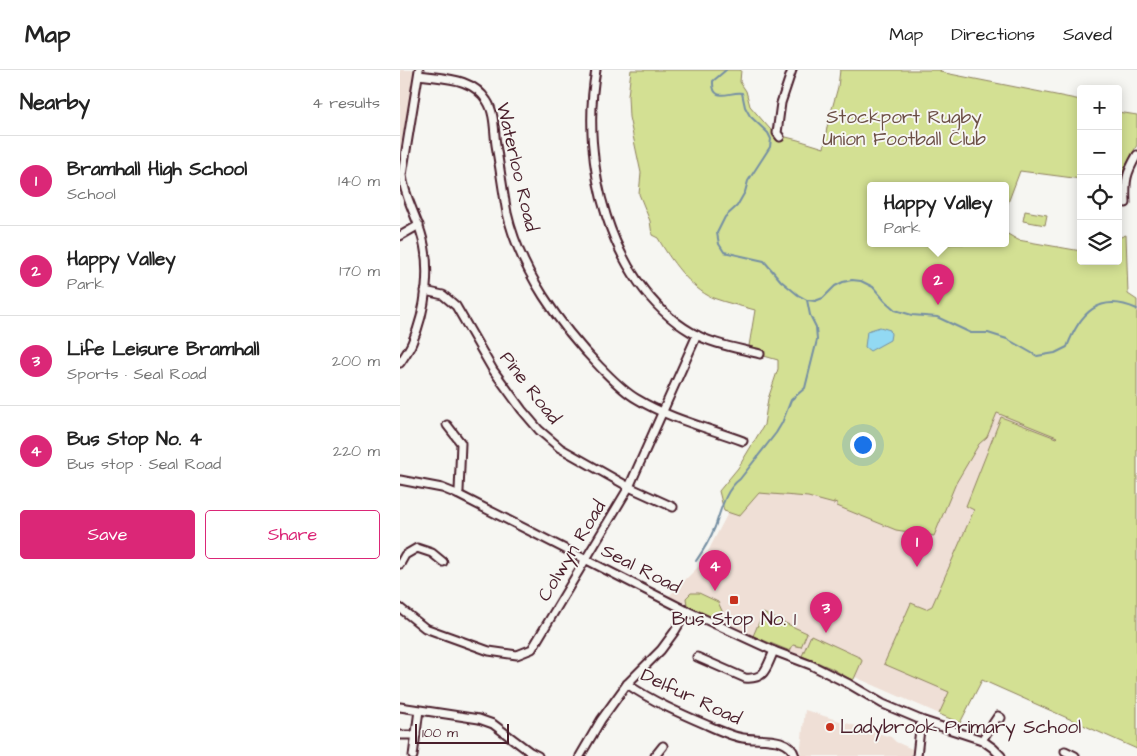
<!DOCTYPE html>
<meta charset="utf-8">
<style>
body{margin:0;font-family:"Architects Daughter",sans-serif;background:#f6f6f6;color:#222}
.controls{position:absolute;right:15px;top:15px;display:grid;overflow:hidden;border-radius:5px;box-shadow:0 2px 12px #0003}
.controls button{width:45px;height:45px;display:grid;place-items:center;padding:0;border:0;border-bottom:1px solid #e0e0e0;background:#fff;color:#222;font:25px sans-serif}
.scale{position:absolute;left:15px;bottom:12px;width:94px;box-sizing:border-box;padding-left:5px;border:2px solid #4a1f2b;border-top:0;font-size:14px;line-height:18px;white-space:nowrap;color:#4a1f2b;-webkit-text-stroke:4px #f6f6f2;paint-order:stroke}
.you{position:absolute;left:462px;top:374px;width:18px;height:18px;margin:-12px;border:4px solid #fff;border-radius:50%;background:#1a73e8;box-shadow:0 0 0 8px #1a73e833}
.badge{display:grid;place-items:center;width:32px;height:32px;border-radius:50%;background:#db2777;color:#fff;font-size:16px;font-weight:700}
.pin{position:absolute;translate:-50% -41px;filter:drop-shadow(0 1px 2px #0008)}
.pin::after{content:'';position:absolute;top:26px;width:18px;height:15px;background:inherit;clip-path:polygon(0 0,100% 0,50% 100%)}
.popup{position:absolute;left:467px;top:112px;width:142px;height:65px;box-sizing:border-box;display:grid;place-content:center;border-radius:5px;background:#fff;filter:drop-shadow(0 1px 4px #0005);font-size:16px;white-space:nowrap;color:#767676}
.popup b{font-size:19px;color:#222}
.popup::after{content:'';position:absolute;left:50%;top:100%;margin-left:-10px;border:10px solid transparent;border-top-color:#fff}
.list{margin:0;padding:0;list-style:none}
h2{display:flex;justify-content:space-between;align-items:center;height:65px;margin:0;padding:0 20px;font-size:21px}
h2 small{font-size:16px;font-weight:400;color:#767676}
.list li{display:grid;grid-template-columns:32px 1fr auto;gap:15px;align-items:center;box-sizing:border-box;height:90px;padding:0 20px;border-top:1px solid #e0e0e0}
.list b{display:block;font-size:19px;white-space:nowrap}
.list p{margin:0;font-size:16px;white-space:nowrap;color:#767676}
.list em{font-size:16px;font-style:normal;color:#767676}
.actions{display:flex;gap:10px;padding:15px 20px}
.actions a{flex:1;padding:11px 0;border:1px solid #db2777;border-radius:5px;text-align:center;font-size:18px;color:#db2777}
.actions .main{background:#db2777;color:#fff}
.icon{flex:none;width:28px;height:28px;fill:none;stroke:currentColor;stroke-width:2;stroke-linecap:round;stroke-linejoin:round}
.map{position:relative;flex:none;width:737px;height:686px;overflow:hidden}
header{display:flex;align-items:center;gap:30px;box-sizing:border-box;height:70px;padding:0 25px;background:#fff;border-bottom:1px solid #e0e0e0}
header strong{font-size:24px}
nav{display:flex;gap:28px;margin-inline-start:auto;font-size:18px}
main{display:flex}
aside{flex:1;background:#fff}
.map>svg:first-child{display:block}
.built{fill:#efdfd6}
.green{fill:#d3e093;stroke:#8e805f}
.water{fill:#92d9f3;stroke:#758fa3}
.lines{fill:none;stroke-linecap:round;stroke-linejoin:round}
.stream{stroke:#758fa3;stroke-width:2}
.minor-casing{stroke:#4a1f2b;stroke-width:11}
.minor{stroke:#f6f6f2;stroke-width:7}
.poi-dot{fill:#c8321e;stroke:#f6f6f2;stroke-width:2}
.labels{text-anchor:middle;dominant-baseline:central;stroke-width:4;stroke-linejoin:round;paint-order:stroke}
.park-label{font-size:19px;fill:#6c4f45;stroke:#f6f6f2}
.street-label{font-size:19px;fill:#4a1f2b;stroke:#f6f6f2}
.poi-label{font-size:19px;fill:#4a1f2b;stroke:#f6f6f2}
</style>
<header>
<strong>Map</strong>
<nav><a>Map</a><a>Directions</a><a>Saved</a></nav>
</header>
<main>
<aside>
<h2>Nearby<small>4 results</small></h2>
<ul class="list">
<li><span class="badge">1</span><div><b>Bramhall High School</b><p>School</p></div><em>140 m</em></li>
<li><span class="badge">2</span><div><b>Happy Valley</b><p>Park</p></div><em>170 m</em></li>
<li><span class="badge">3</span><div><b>Life Leisure Bramhall</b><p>Sports · Seal Road</p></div><em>200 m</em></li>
<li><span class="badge">4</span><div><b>Bus Stop No. 4</b><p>Bus stop · Seal Road</p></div><em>220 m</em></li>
</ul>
<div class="actions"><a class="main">Save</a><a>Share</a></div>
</aside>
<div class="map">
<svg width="737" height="686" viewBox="0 0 737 686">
<rect width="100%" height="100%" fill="#f6f6f2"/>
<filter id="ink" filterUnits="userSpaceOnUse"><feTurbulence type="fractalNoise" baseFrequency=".02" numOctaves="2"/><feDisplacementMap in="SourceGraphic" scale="10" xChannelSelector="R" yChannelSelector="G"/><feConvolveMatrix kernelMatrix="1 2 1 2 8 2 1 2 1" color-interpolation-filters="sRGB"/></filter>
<g filter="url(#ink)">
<g class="built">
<path d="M0 0H16L0 80Z"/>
<path d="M594 319 732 374 737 679 582 610 560 653 455 607 452 610 411 589 367 572 269 526 302 493 330 439 372 410 534 466Z"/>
<path d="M405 640 491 667 496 672 512 679 511 686H400Z"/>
</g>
<g class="green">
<path d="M231 0H341L340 12 346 21 350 36 370 59 378 65 398 70 424 78 427 57 438 17 440 0H541L540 2 681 30V109L620 101 606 138V116H470V174H606V163L618 170 681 181V191H718V168L726 165 728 224 737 230V679L582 610 560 653 539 644 549 622 484 594 511 533 526 539 532 536 574 440 566 436 601 347 656 368 657 367 597 343 587 367 579 374 556 413 534 466 496 460 437 436V433L434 432V434L408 427 359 423 339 446 324 441 319 421 338 398 364 355 368 329 378 299V290L364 286 365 281 349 276 355 240C341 236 327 233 313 228 291 219 269 188 258 168L252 165 250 151 239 124 241 103 229 47 228 26Z"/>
<path d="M718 42 737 45V75L723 101 719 115Z"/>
<path d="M625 141 647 145 645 155 623 151Z"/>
<path d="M291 523H299L318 532 323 543 320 548 316 549 287 535 286 528Z"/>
<path d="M363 543 407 563 401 577 393 575 390 581 353 566Z"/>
<path d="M411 565 461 588 462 591 454 609 452 610 431 598 402 586Z"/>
</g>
<path class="water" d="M480 257 490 260 491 264 490 270 470 281 465 277 467 261Z"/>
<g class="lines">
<g class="stream">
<path d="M326 0 313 11C312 34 330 21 342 23L345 37 350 46 368 63 371 69 370 77 348 111 345 122 337 136 325 147 317 163 319 174 324 182 364 191 381 211 398 225 407 230 415 231 423 228 435 216 443 212 452 210 461 211 473 217 485 231 495 240 512 245 537 247 571 263H588L607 269 637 286 655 283 667 277C680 243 699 222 737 239"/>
<path d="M296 491C303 481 310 469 315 457 321 440 325 420 340 409L376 363 382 353 391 330 405 318 417 270 416 257 410 245 407 230"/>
</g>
<defs>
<g id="minor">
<path d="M196 0C180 89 208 213 291 262 311 274 337 278 360 284"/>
<path d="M19 5C44 9 72 7 87 31 95 43 94 61 96 75 100 98 103 121 107 143 120 200 160 256 200 297 212 309 223 321 237 329 270 349 308 358 343 371"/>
<path d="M380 67 377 63 381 33 392 0"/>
<path d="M726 133C725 110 726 104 737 85"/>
<path d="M0 166 19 155"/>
<path d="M25 221 43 225 56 236 93 300 122 340 139 360 160 378 229 417 273 437"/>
<path d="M0 293C4 287 9 280 12 273 26 241 32 197 21 163 15 143 4 125 2 105L19 0"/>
<path d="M47 355 61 373 59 421 57 424"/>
<path d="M0 410 42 418 57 424 287 541 374 581 411 595 449 614 483 634 521 650 582 670 593 678 601 686"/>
<path d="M0 494 5 485 17 478 32 483 43 492"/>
<path d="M0 538 25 558 89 581 117 585 132 579 229 417 297 265"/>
<path d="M297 587 345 608C366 610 366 597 374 581"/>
<path d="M227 614C252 631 279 643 307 655 318 660 331 666 343 668 360 671 389 665 395 686"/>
<path d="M0 637 79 649 93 654 130 682 138 686"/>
<path d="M0 665H16"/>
<path d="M582 670 598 646 601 648"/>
<path d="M665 681 675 686"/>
<path d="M13 686 19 640"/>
<path d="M180 686 201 650 227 614 261 580 275 561 287 541"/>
<path d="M255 686 263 676"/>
<path d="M517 686 521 650"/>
</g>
</defs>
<use href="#minor" class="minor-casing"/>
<use href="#minor" class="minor"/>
</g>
</g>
<g class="poi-dot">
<rect x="329" y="525" width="10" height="10" rx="2.5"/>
<circle cx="430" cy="657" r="5"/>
</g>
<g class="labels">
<g class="park-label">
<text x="504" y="47">Stockport Rugby<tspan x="504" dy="22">Union Football Club</tspan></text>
</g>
<g class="street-label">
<text transform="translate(117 97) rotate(77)">Waterloo Road</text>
<text transform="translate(130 318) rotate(52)">Pine Road</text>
<text transform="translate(172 481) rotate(-59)">Colwyn Road</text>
<text transform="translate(241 499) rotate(27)">Seal Road</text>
<text transform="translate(291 627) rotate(25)">Delfur Road</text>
</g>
<g class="poi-label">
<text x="334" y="549">Bus Stop No. 1</text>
<text x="440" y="657" text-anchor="start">Ladybrook Primary School</text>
</g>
</g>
</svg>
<div class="controls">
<button>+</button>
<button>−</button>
<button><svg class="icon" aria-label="locate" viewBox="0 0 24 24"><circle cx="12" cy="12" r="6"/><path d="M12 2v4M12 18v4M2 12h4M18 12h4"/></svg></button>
<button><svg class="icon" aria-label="layers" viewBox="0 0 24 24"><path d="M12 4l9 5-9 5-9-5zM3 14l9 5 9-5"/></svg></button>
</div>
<div class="scale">100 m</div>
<div class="you"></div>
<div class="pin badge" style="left:517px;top:497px">1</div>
<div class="pin badge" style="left:538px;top:235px">2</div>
<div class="popup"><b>Happy Valley</b>Park</div>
<div class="pin badge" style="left:426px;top:563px">3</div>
<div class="pin badge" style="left:315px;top:521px">4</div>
</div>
</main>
